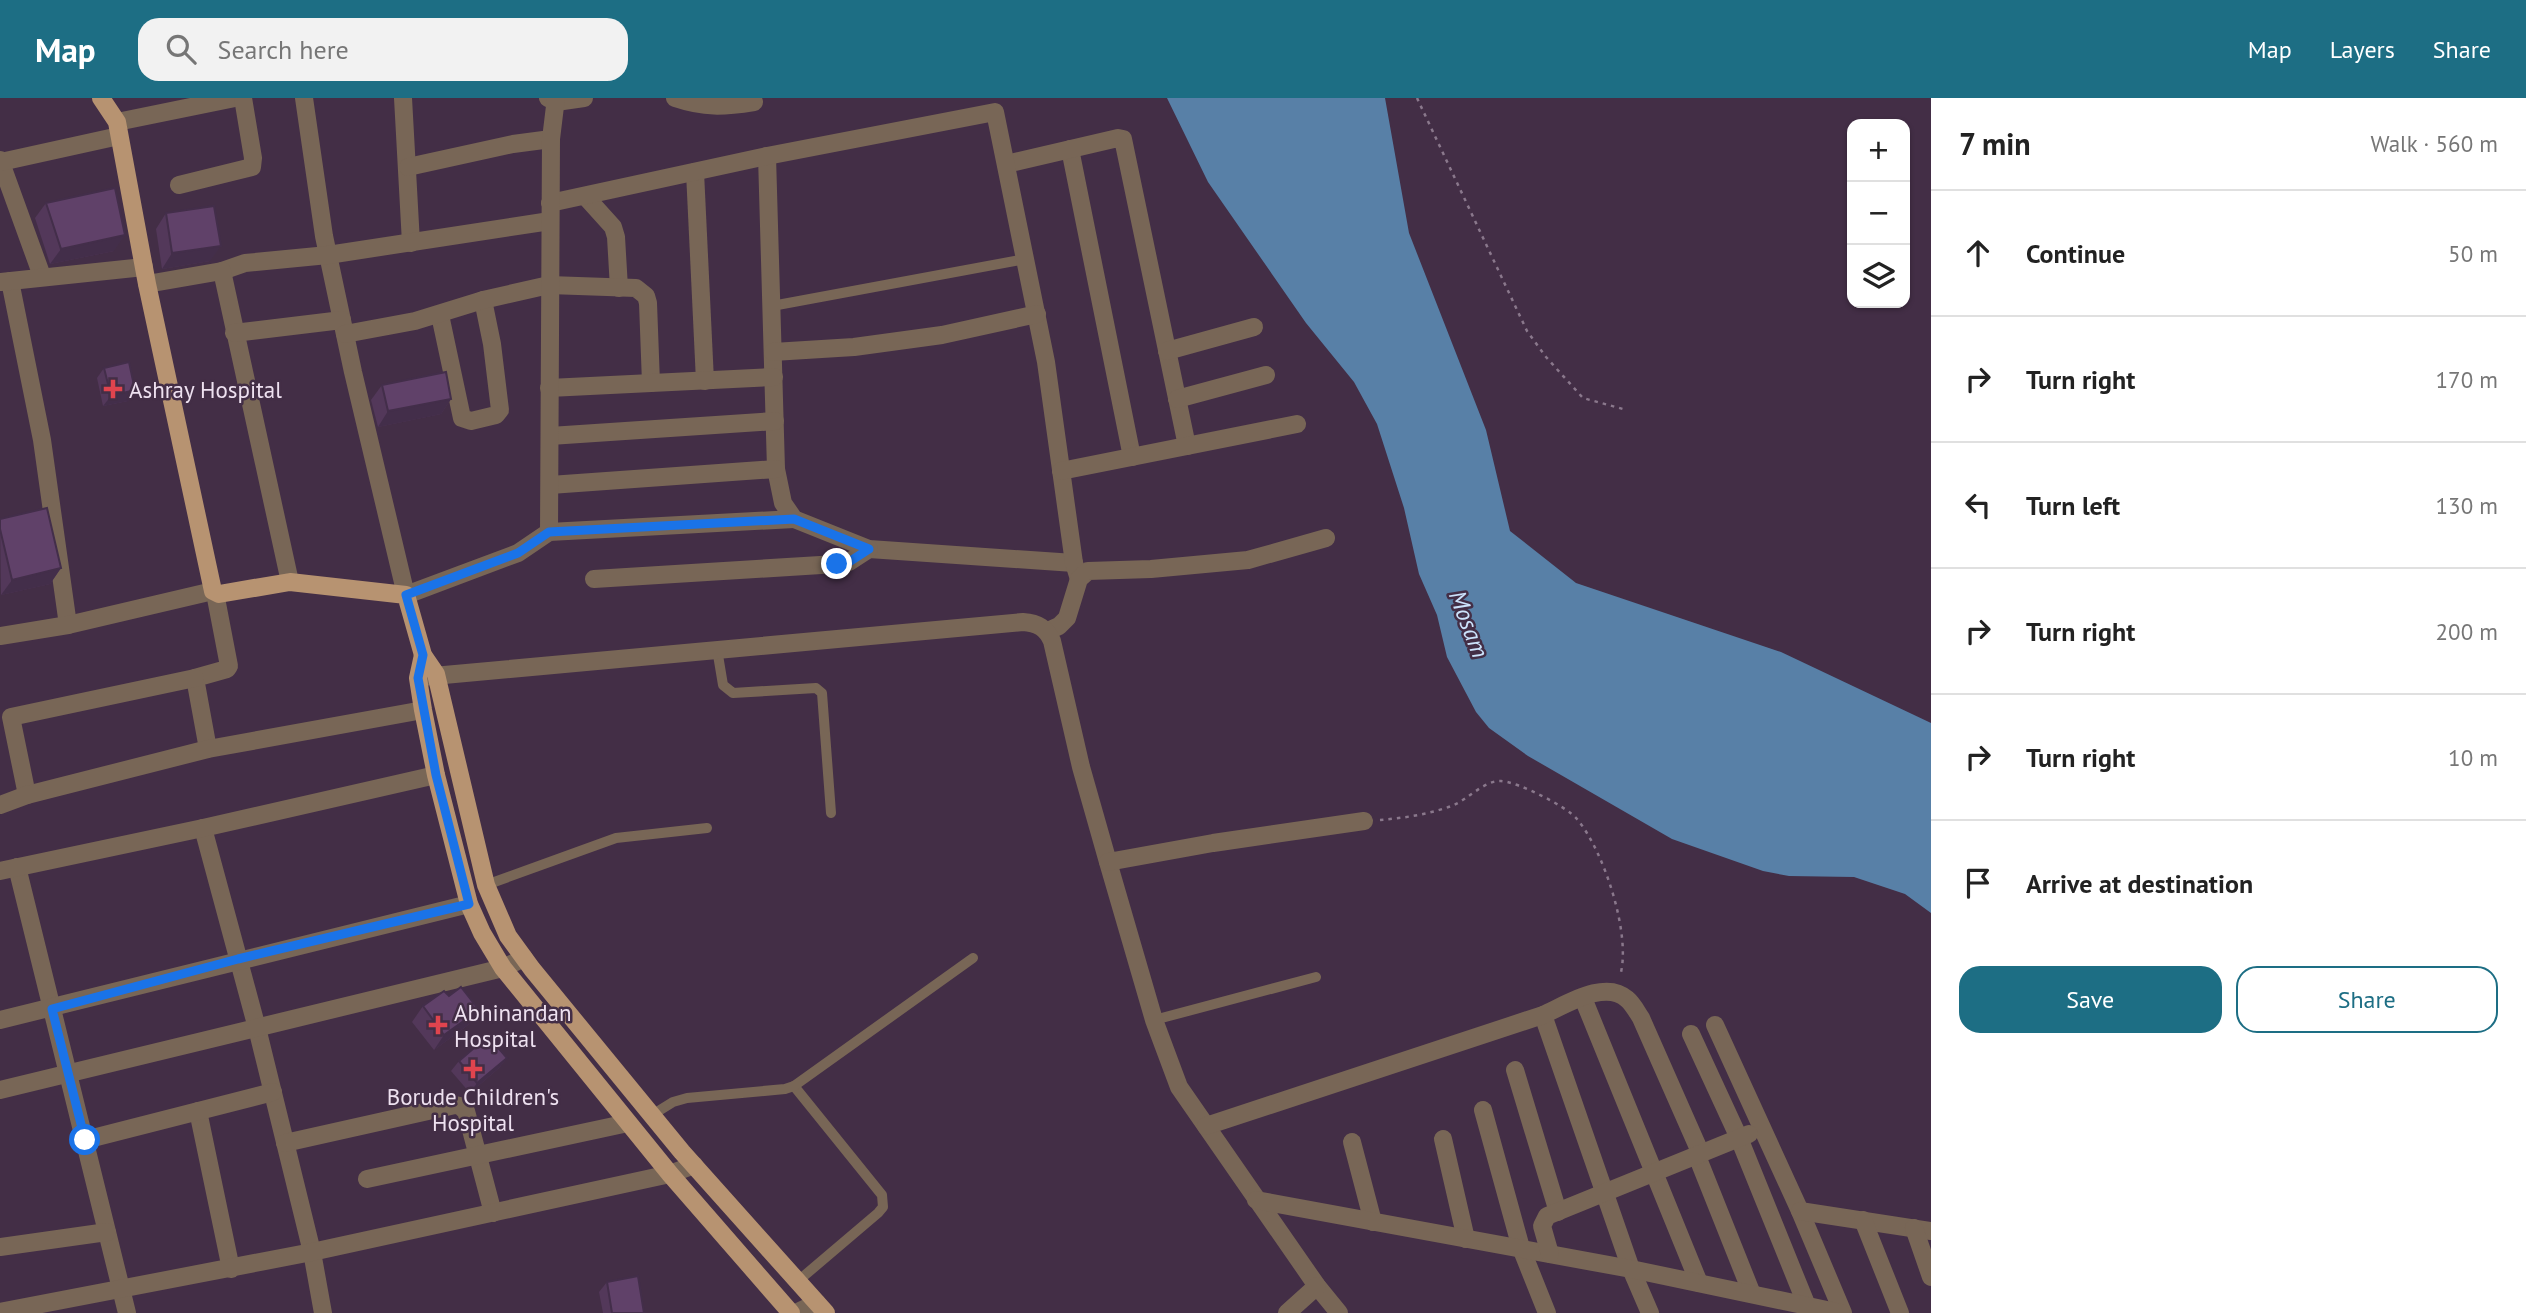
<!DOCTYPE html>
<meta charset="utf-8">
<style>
body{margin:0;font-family:"PT Sans",sans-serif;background:#f2f2f2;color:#222}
.controls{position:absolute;right:21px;top:21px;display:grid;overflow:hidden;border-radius:14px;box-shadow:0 2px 5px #0004}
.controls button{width:63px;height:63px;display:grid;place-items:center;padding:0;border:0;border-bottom:2px solid #e0e0e0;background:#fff;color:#222;font:35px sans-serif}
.stop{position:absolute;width:21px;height:21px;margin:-16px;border:5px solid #1a73e8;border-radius:50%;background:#fff}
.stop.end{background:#1a73e8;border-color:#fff;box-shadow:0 2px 7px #0008}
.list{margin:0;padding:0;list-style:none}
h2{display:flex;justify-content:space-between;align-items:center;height:91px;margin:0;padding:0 28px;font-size:30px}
h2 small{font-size:23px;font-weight:400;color:#767676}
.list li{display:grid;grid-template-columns:46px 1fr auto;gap:21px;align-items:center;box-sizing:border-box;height:126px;padding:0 28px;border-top:2px solid #e0e0e0}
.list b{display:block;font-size:26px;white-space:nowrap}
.list em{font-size:23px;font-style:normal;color:#767676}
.actions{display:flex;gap:14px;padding:21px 28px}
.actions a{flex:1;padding:16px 0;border:2px solid #1d6e84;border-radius:21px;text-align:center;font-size:24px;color:#1d6e84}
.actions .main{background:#1d6e84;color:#fff}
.icon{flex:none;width:38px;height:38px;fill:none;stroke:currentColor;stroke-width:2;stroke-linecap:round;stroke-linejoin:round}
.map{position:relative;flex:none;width:1931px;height:1215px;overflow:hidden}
header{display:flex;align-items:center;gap:42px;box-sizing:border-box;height:98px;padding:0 35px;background:#1d6e84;color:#fff}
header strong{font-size:33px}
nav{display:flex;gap:38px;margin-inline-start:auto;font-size:24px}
.search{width:490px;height:63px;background:#f2f2f2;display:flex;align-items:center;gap:18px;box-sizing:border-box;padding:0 24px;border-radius:21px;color:#767676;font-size:26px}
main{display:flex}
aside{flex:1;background:#fff}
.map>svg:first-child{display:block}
.water{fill:#5880a7}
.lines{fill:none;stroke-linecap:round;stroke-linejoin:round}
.path{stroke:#8a788c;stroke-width:2.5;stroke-dasharray:3.5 5;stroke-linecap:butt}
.service{stroke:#786656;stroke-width:10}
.minor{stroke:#786656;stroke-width:18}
.primary{stroke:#b79371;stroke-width:18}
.wall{fill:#53385a}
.shaded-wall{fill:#432e4a}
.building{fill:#604169;stroke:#432e4a;stroke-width:2}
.route{stroke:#1a73e8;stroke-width:9}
.health-dot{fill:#e0444e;stroke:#432e46;stroke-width:2.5}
.labels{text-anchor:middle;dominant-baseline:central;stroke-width:5;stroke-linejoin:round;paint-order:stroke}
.poi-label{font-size:23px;fill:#eee1f0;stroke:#432e46;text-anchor:start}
.water-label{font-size:24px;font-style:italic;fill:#cce3fc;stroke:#432e46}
</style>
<header>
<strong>Map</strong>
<div class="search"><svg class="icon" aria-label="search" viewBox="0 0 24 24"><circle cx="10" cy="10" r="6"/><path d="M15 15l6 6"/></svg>Search here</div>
<nav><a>Map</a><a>Layers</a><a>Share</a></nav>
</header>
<main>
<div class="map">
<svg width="1931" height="1215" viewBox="0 0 1931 1215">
<rect width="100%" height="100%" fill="#432e46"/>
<path class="water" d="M1167 0H1385L1409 135 1486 332 1510 433 1576 485 1781 554 1931 625V815L1905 796 1854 779 1789 778 1763 773 1672 741 1528 658 1489 630 1476 614 1447 559 1437 517 1419 476 1404 410 1377 326 1354 284 1306 225 1208 84Z"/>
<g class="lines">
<g class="path">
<path d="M1417 0 1527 233 1546 259 1583 300 1623 311"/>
<path d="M1380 722C1404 720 1431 716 1454 707 1468 701 1485 682 1501 683 1518 684 1566 708 1577 721 1604 753 1632 838 1620 878"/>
</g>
<g class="service">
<path d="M772 208 1025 161"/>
<path d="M717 551 723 587 733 595 816 590 822 595 831 715"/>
<path d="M486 787 616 740 707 730"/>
<path d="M1154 922 1316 879"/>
<path d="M794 988 882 1097 883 1109 878 1115 798 1183"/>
<path d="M652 1017 673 1004 687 1000 785 991 794 988 973 860"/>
</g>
<g class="minor">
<path d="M304 0 324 138 353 274 406 497 518 455 549 434 794 421"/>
<path d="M403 0 411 145"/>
<path d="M548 0 556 4 584 0"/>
<path d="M675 0C705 10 723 9 754 4"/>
<path d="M117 24 235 0"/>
<path d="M1070 51 1132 359"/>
<path d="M767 58 776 371 783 405 794 421 869 451 1074 465"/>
<path d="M0 62 42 178"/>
<path d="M1 64 119 38"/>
<path d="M1006 66 1118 40 1123 41 1187 348"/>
<path d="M408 69 513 46 551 41"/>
<path d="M695 74 705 283"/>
<path d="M179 87 252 69 253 60 243 0"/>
<path d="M585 98 613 129 616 139 619 190"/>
<path d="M550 105 767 58 995 14 1046 264 1074 465 1079 481"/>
<path d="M222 173 245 165 328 157 550 123"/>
<path d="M10 183 42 342 68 527"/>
<path d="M1 184 144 169"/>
<path d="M147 186 222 173 290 484"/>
<path d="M440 217 462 320 471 323 496 317 500 312 492 246 483 202"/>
<path d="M234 235 342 222"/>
<path d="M345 236 415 223 483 202 549 187 636 190 646 198 648 205 651 285"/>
<path d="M1167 253 1254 229"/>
<path d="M773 254 854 249 942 237 1037 216"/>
<path d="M549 290 774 279"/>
<path d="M1177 301 1266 277"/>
<path d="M550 338 775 323"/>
<path d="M1061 373 1297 326"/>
<path d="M550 387 776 371"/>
<path d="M549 434 551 41 556 0"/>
<path d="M594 481 837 466 849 464 869 451"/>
<path d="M1048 533 1059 528 1067 520 1079 481 1088 473 1151 471 1248 462 1326 440"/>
<path d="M0 538 68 527 213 493"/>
<path d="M422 579 1023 524C1038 525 1046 530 1052 543L1081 669 1108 764 1154 922 1179 989 1317 1188 1339 1215"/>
<path d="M208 651 195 580 227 571 229 568 215 495"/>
<path d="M27 697 11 619 195 580"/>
<path d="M0 707 27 697 208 651 423 612"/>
<path d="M203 730 257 930 312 1154 323 1215"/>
<path d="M1108 764 1213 745 1364 723"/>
<path d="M17 769 127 1215"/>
<path d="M0 773 203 730 436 677"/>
<path d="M1583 900 1699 1185"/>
<path d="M1543 917 1631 1171 1650 1215"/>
<path d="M0 922 469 806"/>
<path d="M1715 927 1800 1113 1843 1215"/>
<path d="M1691 936 1739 1040 1807 1208"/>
<path d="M1515 972 1558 1114"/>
<path d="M0 992 503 870 524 860"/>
<path d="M1483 1012 1521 1150 1547 1215"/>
<path d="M198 1013 231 1171"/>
<path d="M1206 1028 1543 917C1566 907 1605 881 1627 901 1633 906 1637 914 1641 920L1701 1056"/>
<path d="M1443 1041 1466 1141"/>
<path d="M85 1042 273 994"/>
<path d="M1352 1044 1373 1124"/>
<path d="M285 1045 455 1007 460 1008 466 1013 493 1115"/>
<path d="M1697 1058 1752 1196"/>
<path d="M367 1081 628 1025"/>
<path d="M1256 1102 1631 1171 1841 1215"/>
<path d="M1800 1113 1931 1133"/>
<path d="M1863 1122 1900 1215"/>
<path d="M1914 1130 1931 1179"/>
<path d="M0 1149 107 1134"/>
<path d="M1550 1156 1542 1128 1547 1118 1749 1036"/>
<path d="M0 1214 312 1154 670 1076 694 1067"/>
<path d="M796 1215 817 1205"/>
<path d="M1287 1215 1317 1188"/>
</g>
<g class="primary">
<path d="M101 0 117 24 147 186 213 493 219 496 290 484 406 497 423 557 436 576 486 787 508 838 532 871 682 1054 826 1215"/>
<path d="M423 557 418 580 423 612 436 677 469 806 482 835 503 870 670 1076 791 1215"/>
</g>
</g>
<g class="wall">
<path d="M46 105 114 153 50 166 35 120Z"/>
<path d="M166 115 210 163 162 171 156 131Z"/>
<path d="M104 270 135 292 128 303 103 308 97 280Z"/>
<path d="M382 287 451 301 441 316 378 329 371 302Z"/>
<path d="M0 421 61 470 50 486 1 497Z"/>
<path d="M449 898 479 912 468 927 434 952 412 924 423 908Z"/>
<path d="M507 960 499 970 470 995 451 973 459 963Z"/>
<path d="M607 1184 644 1215H603L599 1194Z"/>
</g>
<g class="shaded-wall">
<path d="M125 137 114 153 50 166 61 151Z"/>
<path d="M221 148 210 163 162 171 172 155Z"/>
<path d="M135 292 128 303 103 308 111 298Z"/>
<path d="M451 301 441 316 378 329 388 313Z"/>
<path d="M61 470 50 486 1 497 12 482Z"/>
<path d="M479 912 468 927 434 952 444 937Z"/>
<path d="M507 960 499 970 470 995 477 985Z"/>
</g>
<g class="building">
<path d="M115 90 125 137 61 151 46 105Z"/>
<path d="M214 108 221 148 172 155 166 115Z"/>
<path d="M129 264 135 292 111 298 104 270Z"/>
<path d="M446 274 451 301 388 313 382 287Z"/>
<path d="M47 410 61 470 12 482 0 431V421Z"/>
<path d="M461 889 479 912 444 937 423 908 444 893 449 898Z"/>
<path d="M488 938 507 960 477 985 459 963Z"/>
<path d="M638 1178 644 1215H612L607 1184Z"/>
</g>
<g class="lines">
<path class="route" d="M85 1042 52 911 238 861 469 806 436 677 418 580 423 557 406 497 518 455 549 434 794 421 869 451 849 464 837 466"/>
</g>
<g class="health-dot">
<path d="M109.5 280.5h7v7h7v7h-7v7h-7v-7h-7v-7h7z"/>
<path d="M434.5 916.5h7v7h7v7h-7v7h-7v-7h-7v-7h7z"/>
<path d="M469.5 960.5h7v7h7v7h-7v7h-7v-7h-7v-7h7z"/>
</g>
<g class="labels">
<g class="poi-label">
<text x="129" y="291">Ashray Hospital</text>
<text x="454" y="914">Abhinandan<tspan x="454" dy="26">Hospital</tspan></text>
<text x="473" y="998" text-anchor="middle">Borude Children's<tspan x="473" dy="26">Hospital</tspan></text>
</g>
<g class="water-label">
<text transform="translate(1469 526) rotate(69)">Mosam</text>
</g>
</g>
</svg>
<div class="controls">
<button>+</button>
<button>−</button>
<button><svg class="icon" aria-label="layers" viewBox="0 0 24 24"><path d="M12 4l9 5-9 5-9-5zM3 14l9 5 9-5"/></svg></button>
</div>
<div class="stop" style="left:85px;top:1042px"></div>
<div class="stop end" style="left:837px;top:466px"></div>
</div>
<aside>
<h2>7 min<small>Walk · 560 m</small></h2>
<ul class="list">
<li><svg class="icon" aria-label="ahead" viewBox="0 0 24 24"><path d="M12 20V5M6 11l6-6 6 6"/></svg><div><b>Continue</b></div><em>50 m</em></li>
<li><svg class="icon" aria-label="right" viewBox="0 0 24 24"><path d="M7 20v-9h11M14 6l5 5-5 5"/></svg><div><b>Turn right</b></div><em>170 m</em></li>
<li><svg class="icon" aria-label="left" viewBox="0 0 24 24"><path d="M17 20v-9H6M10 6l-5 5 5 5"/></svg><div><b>Turn left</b></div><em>130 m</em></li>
<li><svg class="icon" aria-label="right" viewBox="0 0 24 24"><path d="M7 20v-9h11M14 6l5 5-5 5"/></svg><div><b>Turn right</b></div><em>200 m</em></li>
<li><svg class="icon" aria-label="right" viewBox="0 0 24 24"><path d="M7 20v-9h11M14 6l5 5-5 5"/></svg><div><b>Turn right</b></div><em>10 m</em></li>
<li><svg class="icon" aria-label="arrive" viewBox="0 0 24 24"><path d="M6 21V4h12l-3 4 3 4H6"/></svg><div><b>Arrive at destination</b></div></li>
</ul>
<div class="actions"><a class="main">Save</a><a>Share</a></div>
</aside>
</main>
